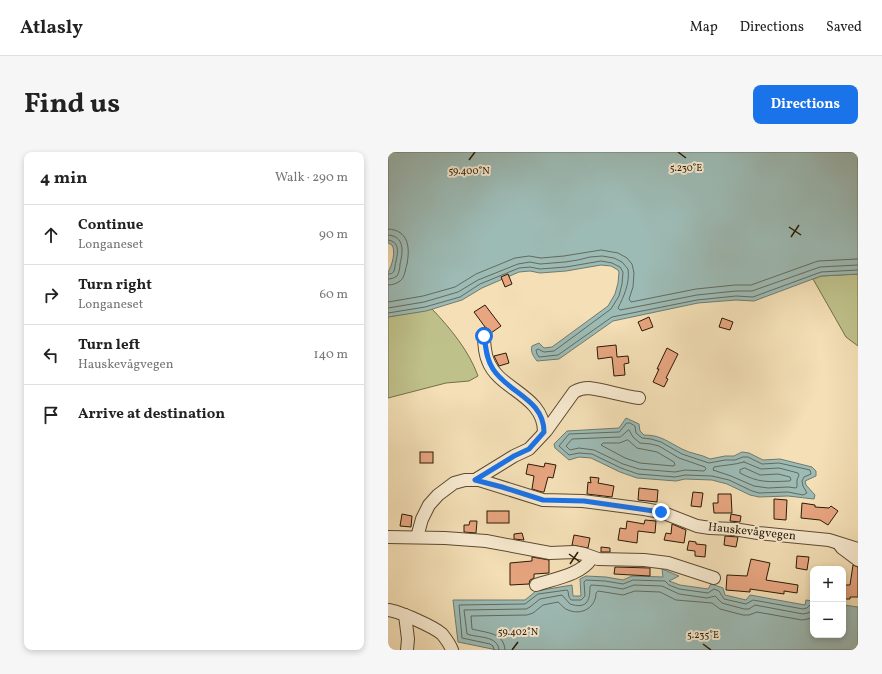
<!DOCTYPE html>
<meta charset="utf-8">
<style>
body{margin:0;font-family:Vollkorn,serif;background:#f6f6f6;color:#222}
.controls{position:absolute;right:12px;bottom:12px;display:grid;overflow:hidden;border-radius:8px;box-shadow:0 2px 6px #0003}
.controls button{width:36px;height:36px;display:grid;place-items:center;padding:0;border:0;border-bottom:1px solid #e0e0e0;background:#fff;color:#222;font:20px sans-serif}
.stop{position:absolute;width:12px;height:12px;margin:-9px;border:3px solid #1a73e8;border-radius:50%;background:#fff}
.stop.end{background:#1a73e8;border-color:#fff;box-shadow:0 1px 4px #0008}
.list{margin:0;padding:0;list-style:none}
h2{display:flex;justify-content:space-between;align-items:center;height:52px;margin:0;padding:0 16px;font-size:17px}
h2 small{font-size:13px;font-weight:400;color:#767676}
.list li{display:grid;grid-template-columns:26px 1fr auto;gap:12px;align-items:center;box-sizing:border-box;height:60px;padding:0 16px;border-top:1px solid #e0e0e0}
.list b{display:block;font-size:15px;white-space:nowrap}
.list p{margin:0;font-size:13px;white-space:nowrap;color:#767676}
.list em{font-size:13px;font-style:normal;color:#767676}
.icon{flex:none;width:22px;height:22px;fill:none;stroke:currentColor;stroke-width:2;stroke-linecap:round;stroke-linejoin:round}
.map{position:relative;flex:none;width:470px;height:498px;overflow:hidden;border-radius:8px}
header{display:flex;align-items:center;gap:24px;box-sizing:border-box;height:56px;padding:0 20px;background:#fff;border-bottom:1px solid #e0e0e0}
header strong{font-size:19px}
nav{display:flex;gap:22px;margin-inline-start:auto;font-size:14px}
.intro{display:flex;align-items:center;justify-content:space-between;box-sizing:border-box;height:96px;padding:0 24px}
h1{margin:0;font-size:28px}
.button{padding:10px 18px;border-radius:8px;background:#1a73e8;color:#fff;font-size:14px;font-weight:700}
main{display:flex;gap:24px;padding:0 24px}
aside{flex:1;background:#fff;border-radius:8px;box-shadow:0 2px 6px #0003}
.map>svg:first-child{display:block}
.green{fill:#bfc18b;stroke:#746e48}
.water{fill:#9dbbb5;stroke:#6f7b6f}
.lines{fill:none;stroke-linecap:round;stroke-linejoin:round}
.shore{stroke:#646a5d;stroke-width:1}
.building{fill:#e7a580;stroke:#2a1a05}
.minor-casing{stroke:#5c4b31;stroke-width:14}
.minor{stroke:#f8ead0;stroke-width:12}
.route{stroke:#1a73e8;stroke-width:5}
.ticks{fill:none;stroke:#2a1a05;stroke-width:1.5}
.labels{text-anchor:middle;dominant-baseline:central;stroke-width:4;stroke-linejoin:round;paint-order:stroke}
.street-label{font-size:12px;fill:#2a1a05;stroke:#f8ead0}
.ticks-label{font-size:10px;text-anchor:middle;fill:#2a1a05;stroke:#f8ead0;stroke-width:4;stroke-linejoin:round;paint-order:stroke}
</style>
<header>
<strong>Atlasly</strong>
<nav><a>Map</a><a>Directions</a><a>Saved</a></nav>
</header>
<div class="intro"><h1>Find us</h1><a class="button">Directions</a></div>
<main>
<aside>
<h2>4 min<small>Walk · 290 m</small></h2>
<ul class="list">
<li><svg class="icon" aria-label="ahead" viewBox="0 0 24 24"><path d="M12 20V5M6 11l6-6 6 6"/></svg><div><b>Continue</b><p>Longaneset</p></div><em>90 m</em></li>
<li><svg class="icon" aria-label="right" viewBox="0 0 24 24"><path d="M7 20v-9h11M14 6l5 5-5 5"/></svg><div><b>Turn right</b><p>Longaneset</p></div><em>60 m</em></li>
<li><svg class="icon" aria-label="left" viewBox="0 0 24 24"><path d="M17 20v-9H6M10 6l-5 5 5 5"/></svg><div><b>Turn left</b><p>Hauskevågvegen</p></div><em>140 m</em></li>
<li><svg class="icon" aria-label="arrive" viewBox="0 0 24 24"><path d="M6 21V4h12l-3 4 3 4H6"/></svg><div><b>Arrive at destination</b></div></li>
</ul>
</aside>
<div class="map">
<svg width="470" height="498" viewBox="0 0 470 498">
<rect width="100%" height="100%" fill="#f4dfb6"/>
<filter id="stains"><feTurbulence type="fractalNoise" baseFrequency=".005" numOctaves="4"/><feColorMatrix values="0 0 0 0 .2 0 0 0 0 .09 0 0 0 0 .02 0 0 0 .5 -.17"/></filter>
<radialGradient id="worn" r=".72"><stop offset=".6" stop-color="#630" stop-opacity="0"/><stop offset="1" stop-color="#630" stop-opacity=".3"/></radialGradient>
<g class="green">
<path d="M470 122V194L458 185 425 127 433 124Z"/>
<path d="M44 157C63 177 81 199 90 224L81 229 58 231 0 246V165Z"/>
</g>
<g class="water">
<path d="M0 0H470V122L433 124 366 149 348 148 310 151 225 169 171 207 149 209C146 205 142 200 144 194L151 191 156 196 164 195 220 154 227 142 230 131 231 120 230 118 223 114 213 113 178 119 152 121 142 119 131 120 94 136 74 148 38 159 0 165V120C4 114 8 99 4 93L0 91Z"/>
<path d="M238 266 251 272 252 279 256 283C273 283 280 290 294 297 303 302 313 302 322 307L337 304H346L354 300 361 301 375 308 392 307 424 315 428 319V324L417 329 418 333 427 343 426 347 400 344 371 345 362 343 339 332 324 328 297 327 288 329 249 326 232 320 203 306 191 305 181 308 167 296 166 292 179 279 231 276Z"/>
<path d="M274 417 291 424 281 429 292 433 320 437 323 432 335 436 337 443 358 448 362 443 417 453 418 448 425 449V483H455V453L470 455V498H109L70 490 65 448H137L148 439 184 433 185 444H193L192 427 198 424 218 425 235 428 244 424 275 425Z"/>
</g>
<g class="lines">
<g class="shore">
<path d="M0 77C21 78 22 96 19 112 17 118 17 125 12 129 8 132 4 133 0 133"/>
<path d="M0 83C17 84 15 100 12 112 12 116 11 121 9 124 6 126 3 127 0 127"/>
<path d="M0 88C12 90 10 100 8 109 7 112 7 117 6 119 4 122 3 122 0 122"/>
<path d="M0 150 35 144 67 135 88 122 127 106 141 104 153 106 176 104 213 98 230 101 239 106 244 112 246 121 245 135 241 147 243 150 308 137 347 133H363L430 109 470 107"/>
<path d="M0 156 36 150 70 140 90 128 130 112 142 110 152 112 177 110 190 108 202 105 214 104 226 106 234 110 240 117C242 131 236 144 230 156L232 158 309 143 348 139H364L432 115 470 113"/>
<path d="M0 161 37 155 72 145 92 132 131 116 142 115 152 117 178 115 213 109 224 111 232 115 235 120 234 132 231 144 223 157 166 199 156 200 150 197 148 198 149 202 151 205 170 203 224 165 309 148 348 144 365 145 433 120 470 118"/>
<path d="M239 271H242L247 274 248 281 254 286 263 287 273 290 294 302 321 311 337 308H347L355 305H360L374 312 391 311 422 318 423 322 416 325 414 329 415 334 419 341 415 343 400 340 371 341 364 339 341 328 324 324 297 323 287 325 250 322 233 316 204 302 191 301 181 303 171 294 181 282 231 280Z"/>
<path d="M241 278 245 285 252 291 263 292 271 294 291 306 317 315 318 317 316 319 297 318 287 320 251 317 235 312 206 298 191 296 182 298 178 294 184 287 232 285Z"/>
<path d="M240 288 249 296 269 300 286 310 287 313 285 314 252 311 237 306 213 293 215 291H231Z"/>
<path d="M356 310 373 317 391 316 410 321 411 323 409 328V335L408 336 400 335 380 336 366 334 343 324 325 318 326 315C336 313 346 313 356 310Z"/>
<path d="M357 316 372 323 390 322 402 325 403 328 401 329C380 330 371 331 352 321V318Z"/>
<path d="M106 498 105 494 102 492 74 486 71 453 137 452 150 442 179 438 180 439 181 445 183 448H193L197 444 196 430 198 428 217 429 235 432 245 428 277 429 281 433 291 437 320 441 326 437 331 439 336 447 358 452 365 448 415 457 419 456 422 453H425"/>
<path d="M111 498C110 483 89 486 79 482L76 458 138 457 142 455 152 447 174 443 182 452C198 457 202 450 202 435L203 433 217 434 235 437 246 433 274 434 291 442 319 446 327 444 334 451 356 457H361L367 453 415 462 420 461 425 458"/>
<path d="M117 498C116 480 98 481 84 477L83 464 139 463 145 461 155 453 170 450C174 453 176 457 180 458 194 464 208 455 208 441L210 439 235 443 247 439 272 440 288 448 324 451 332 457 355 463H361L369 460 414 468 420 467 425 465"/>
</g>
</g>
<g class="building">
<path d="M120 122 124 132 117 135 113 125Z"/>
<path d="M97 153 113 174 103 181 102 178 97 175 86 160Z"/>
<path d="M261 165 265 175 254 179 250 170Z"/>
<path d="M334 166 345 170 342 178 331 175Z"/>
<path d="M228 193 229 205 240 204 241 211 236 212 237 223 226 224 224 205 210 207 209 195Z"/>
<path d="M279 196 290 202 278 226 280 227 276 235 265 230 271 217H269Z"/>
<path d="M118 201 121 211 111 214 106 204Z"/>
<rect x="32" y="300" width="13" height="11"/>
<path d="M157 311 168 313 165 326 160 325 156 340H154L144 337 146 324 138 322 140 312 156 315Z"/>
<path d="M202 325 211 326 210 331 226 334 224 345 199 342 200 330 203 331Z"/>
<path d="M251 336 270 338 269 350 250 348Z"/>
<path d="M305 340 315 341 313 355 303 354Z"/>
<path d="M330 342H343L344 361H326L325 351H330Z"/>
<path d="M386 347 399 348 398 368 386 367Z"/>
<path d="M414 351 427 353V355L441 356 443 354 450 359 440 373 432 368 413 366Z"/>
<rect x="99" y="359" width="22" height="12"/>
<path d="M14 362 24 364 23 375 12 374Z"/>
<path d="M343 362 353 364 352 370 342 369Z"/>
<path d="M257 368 268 369 267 381 250 379 249 391 230 388 232 376 238 377 239 369 256 372Z"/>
<path d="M82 369H89L88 381 76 380V373H81Z"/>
<path d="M284 372 298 378 296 391 276 388 278 381 283 382Z"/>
<path d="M134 381 136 388 126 387V382Z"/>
<path d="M186 383 202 386 200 396 184 393Z"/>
<path d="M337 384 350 385 348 395 336 393Z"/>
<path d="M301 389 308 390V392L318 393 317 405 307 404V399L299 398Z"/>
<path d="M213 395 222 396V400H213Z"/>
<path d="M409 404 421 405 419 418 408 416Z"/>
<path d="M144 405 161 408V421L146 422V426L142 428 141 432 122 433V411L144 409Z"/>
<path d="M363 407 382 411 378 428 410 433 409 441 396 439V442L362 437V440L338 438 339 423 359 424Z"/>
<path d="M465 413 470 415V445H462V447H455V433H462Z"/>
<path d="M227 415 262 416V424L226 422Z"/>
</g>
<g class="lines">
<defs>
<g id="minor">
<path d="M96 182C96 190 97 202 100 209 111 238 156 243 156 280"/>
<path d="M87 328 126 304 141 297 158 279 186 240C191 237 195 236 201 236 218 238 234 244 251 246"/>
<path d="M0 385 57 386 98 389 162 401 186 400 196 402 210 407 256 408 280 411 326 426"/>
<path d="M29 385 34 367 41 353 50 343 66 331 77 328H91L155 348 195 349 256 357 273 360 309 374 322 376 346 377 370 381 441 388 470 397"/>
<path d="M451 392 454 396 470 408"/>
<path d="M148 433C165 427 193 423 203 407V405"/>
<path d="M0 458C11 459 46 475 54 482 58 487 62 492 64 498"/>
<path d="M17 463 20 487 19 498"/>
</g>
</defs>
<use href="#minor" class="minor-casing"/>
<use href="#minor" class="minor"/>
</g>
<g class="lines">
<path class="route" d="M96 184C98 195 98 207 105 217 120 241 156 247 156 280L141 297 126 304 87 328 114 335 155 348 196 349 273 360"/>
</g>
<path class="ticks" d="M290 0 298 6M81 8 87 0M401 75 413 83M403 85 411 73M181 402 192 410M182 412 190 400M315 492 323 498M124 498 130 490"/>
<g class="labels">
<g class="street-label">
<text transform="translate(364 380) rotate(6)">Hauskevågvegen</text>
</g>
</g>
<g class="ticks-label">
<text x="298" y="19">5.230°E</text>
<text x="81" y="22">59.400°N</text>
<text x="130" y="483">59.402°N</text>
<text x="315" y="486">5.235°E</text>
</g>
<rect width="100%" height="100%" filter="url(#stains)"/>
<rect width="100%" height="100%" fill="url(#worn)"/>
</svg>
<div class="controls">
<button>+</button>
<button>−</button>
</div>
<div class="stop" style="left:96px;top:184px"></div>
<div class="stop end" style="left:273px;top:360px"></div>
</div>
</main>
